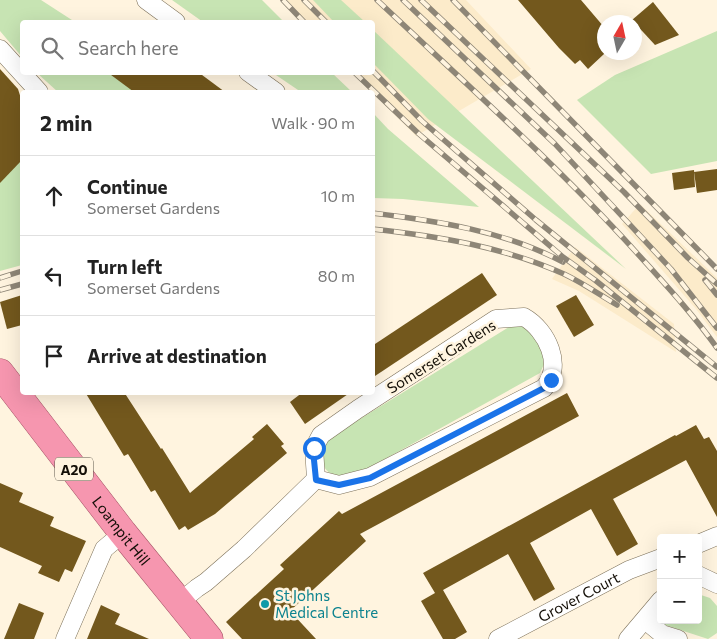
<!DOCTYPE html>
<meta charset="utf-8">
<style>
body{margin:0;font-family:Commissioner,sans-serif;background:#f6f6f6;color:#222}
.controls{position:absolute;right:15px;bottom:15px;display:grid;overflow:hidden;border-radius:5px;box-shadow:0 5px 20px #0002}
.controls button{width:45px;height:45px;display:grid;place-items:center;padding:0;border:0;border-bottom:1px solid #e0e0e0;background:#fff;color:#222;font:25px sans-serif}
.compass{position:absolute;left:597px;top:15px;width:45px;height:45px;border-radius:50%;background:#fff;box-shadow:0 5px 20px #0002;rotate:9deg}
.stop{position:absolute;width:15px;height:15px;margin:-11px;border:4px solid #1a73e8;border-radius:50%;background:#fff}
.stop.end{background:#1a73e8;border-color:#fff;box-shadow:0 1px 5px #0008}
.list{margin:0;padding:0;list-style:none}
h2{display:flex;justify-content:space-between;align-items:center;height:65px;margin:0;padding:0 20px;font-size:21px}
h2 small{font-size:16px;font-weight:400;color:#767676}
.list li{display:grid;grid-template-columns:32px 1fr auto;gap:15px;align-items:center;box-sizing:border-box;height:80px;padding:0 20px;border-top:1px solid #e0e0e0}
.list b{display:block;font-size:19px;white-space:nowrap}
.list p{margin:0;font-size:16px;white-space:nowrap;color:#767676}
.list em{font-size:16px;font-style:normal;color:#767676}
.icon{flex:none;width:28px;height:28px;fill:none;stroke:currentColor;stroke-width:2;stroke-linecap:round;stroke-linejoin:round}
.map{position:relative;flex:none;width:717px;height:639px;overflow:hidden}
.search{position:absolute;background:#fff;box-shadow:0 5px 20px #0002;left:20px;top:20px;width:355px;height:55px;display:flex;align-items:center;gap:12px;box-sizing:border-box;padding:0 18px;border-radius:5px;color:#767676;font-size:19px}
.panel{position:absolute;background:#fff;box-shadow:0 5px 20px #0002;left:20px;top:90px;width:355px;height:305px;border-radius:5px}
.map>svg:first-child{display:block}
.built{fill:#fcebca}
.green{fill:#c7e4b3}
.building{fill:#73581d}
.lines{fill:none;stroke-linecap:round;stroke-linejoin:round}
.minor-casing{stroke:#7d715a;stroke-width:19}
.trunk-casing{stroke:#a65567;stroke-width:29}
.minor{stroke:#fff;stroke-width:18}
.trunk{stroke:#f696af;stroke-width:28}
.rail-casing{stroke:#8e8677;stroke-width:5.5}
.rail{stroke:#fff4df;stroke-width:4;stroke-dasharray:11;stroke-linecap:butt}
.route{stroke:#1a73e8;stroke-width:6}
.culture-dot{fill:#0f9aa8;stroke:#fff4df;stroke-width:2}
.labels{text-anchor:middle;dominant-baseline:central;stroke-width:5;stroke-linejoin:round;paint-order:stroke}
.shield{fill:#fff4df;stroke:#5a5448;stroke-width:1}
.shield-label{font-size:14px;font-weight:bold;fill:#140f07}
.street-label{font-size:15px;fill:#140f07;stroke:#fff4df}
.culture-label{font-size:15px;fill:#0d838f;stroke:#fff4df;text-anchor:start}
</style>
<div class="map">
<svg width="717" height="639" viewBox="0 0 717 639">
<rect width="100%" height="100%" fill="#fff4df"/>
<g class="built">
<path d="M281 0H466L531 69 416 136 353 73 372 72V22H304Z"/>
<path d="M640 204 717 278V337L696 309 622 224Z"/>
<path d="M575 247 674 324 676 352 579 291 552 279Z"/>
</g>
<g class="green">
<path d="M0 0H41L75 22H22V57L0 31Z"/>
<path d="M172 0H262L284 22H203Z"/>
<path d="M313 0H341L365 22H334Z"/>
<path d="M372 30H373L626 269 428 119 373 63Z"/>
<path d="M717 31V161L651 174 577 100 615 75Z"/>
<path d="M37 73H145L173 92H58Z"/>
<path d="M273 73H332L352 92H301Z"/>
<path d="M0 102 1 142 22 156V265L0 271Z"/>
<path d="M373 113 388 129 479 207 403 199 373 198Z"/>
<path d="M522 326 533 332 543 350 545 362 540 373 356 475C341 478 324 477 322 459 321 455 322 447 325 443 326 440 331 438 334 435L509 327Z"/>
<path d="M698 594 710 598 717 606V633L708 639 659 623 662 620H698Z"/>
</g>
<g class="building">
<path d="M518 0H581L604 27V54L588 69 580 60 575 64 559 48Z"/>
<path d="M653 2 679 35 655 45 632 20Z"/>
<path d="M0 69 18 89 22 102V160L0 183Z"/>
<path d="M107 72H198L225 92H134Z"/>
<path d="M717 169V190L697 193 694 172Z"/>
<path d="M694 170 695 187 674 190 672 173Z"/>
<path d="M482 273 497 295 372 378V346Z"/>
<path d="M22 295V325L7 329 0 302Z"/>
<path d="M576 295 594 325 574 337 556 306Z"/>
<path d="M85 392H124L161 449 162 448 190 493 254 439 252 437 267 424 284 444 281 446 287 453 215 514 188 530 185 526 179 530 155 490 151 492 128 454 124 456Z"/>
<path d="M303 392H351L305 424 290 402Z"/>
<path d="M567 393 579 416 360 534 366 541 290 611 316 639H242L226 622 284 569 280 565 339 511 342 514Z"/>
<path d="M696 425 704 439 709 437 717 451V517L686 460 613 499 638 544 617 556 591 509 530 543 555 589 534 601 508 554 443 590 467 632 455 639H443L421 601 435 593 423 573 675 435 676 436Z"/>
<path d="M0 483 23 493 19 502 54 517 50 526 86 541 72 572 65 569 59 582 38 573 42 566 0 547Z"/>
<path d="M19 603 44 613 34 639H4Z"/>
<path d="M101 605 120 614 115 624 149 639H87Z"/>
</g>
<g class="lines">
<defs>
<g id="minor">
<path d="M146 0 176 22"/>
<path d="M0 49 39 92"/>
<path d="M248 72 276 92"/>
<path d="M524 317C547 330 564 366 544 388L370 477 339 485 316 479 314 448 321 435 358 409 496 319Z"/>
<path d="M698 544 717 536"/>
<path d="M698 575 717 584"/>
<path d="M180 602 197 588 206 582 244 549 316 479"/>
<path d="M645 620 662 634 678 639"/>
<path d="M65 639 104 549 123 533"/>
<path id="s1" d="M498 639 629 570 661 558"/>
<path d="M628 639 661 600"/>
</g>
<g id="trunk">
<path id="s2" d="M0 373 123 533 209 639"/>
</g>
</defs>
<use href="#minor" class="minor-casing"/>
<use href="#trunk" class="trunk-casing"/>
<use href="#minor" class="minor"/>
<use href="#trunk" class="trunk"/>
<defs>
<g id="rail">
<path d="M283 0 304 22"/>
<path d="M304 0 326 22"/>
<path d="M377 0C465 83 555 163 636 252 664 283 693 314 717 348"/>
<path d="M403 0 555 144 671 269 717 328"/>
<path d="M421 0 624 192 688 258 717 284"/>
<path d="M453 0 717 269"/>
<path d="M372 70 422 121 536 220 717 367"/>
<path d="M354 72 419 134 563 257 595 280 717 378"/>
<path d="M372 213C438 221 504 231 563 262"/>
<path d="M372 229C438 236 504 247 564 274 583 283 600 295 617 305"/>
<path d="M0 278 22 271"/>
<path d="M705 280 717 295"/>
<path d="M0 290 22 284"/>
</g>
</defs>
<use href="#rail" class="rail-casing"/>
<use href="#rail" class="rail"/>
</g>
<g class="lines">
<path class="route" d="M314 448V460L316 480 339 485 370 478 544 388 551 380"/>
</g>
<circle class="culture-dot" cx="265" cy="604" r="5"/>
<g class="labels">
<rect class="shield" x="55" y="457.5" width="38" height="23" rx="4"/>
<g class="shield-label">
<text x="74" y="469">A20</text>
</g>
<g class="street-label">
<text transform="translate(441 356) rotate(-32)">Somerset Gardens</text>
<text stroke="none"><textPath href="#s2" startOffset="199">Loampit Hill</textPath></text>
<text stroke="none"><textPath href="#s1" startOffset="91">Grover Court</textPath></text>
</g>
<g class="culture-label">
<text x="275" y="595">St Johns<tspan x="275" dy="17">Medical Centre</tspan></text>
</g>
</g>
</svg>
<div class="controls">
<button>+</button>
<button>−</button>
</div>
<svg class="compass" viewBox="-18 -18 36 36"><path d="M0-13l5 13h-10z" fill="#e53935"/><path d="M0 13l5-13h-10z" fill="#767676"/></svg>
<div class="stop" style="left:314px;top:448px"></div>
<div class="stop end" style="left:551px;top:380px"></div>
<div class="search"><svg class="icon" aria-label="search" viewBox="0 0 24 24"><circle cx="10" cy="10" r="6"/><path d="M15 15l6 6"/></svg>Search here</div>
<section class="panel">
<h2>2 min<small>Walk · 90 m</small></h2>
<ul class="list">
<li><svg class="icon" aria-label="ahead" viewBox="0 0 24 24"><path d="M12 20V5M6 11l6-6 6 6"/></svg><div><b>Continue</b><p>Somerset Gardens</p></div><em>10 m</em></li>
<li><svg class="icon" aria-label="left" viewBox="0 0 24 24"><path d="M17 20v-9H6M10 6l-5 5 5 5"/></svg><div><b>Turn left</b><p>Somerset Gardens</p></div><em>80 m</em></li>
<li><svg class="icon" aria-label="arrive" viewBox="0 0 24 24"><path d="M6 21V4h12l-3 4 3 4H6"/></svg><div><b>Arrive at destination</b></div></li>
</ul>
</section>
</div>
